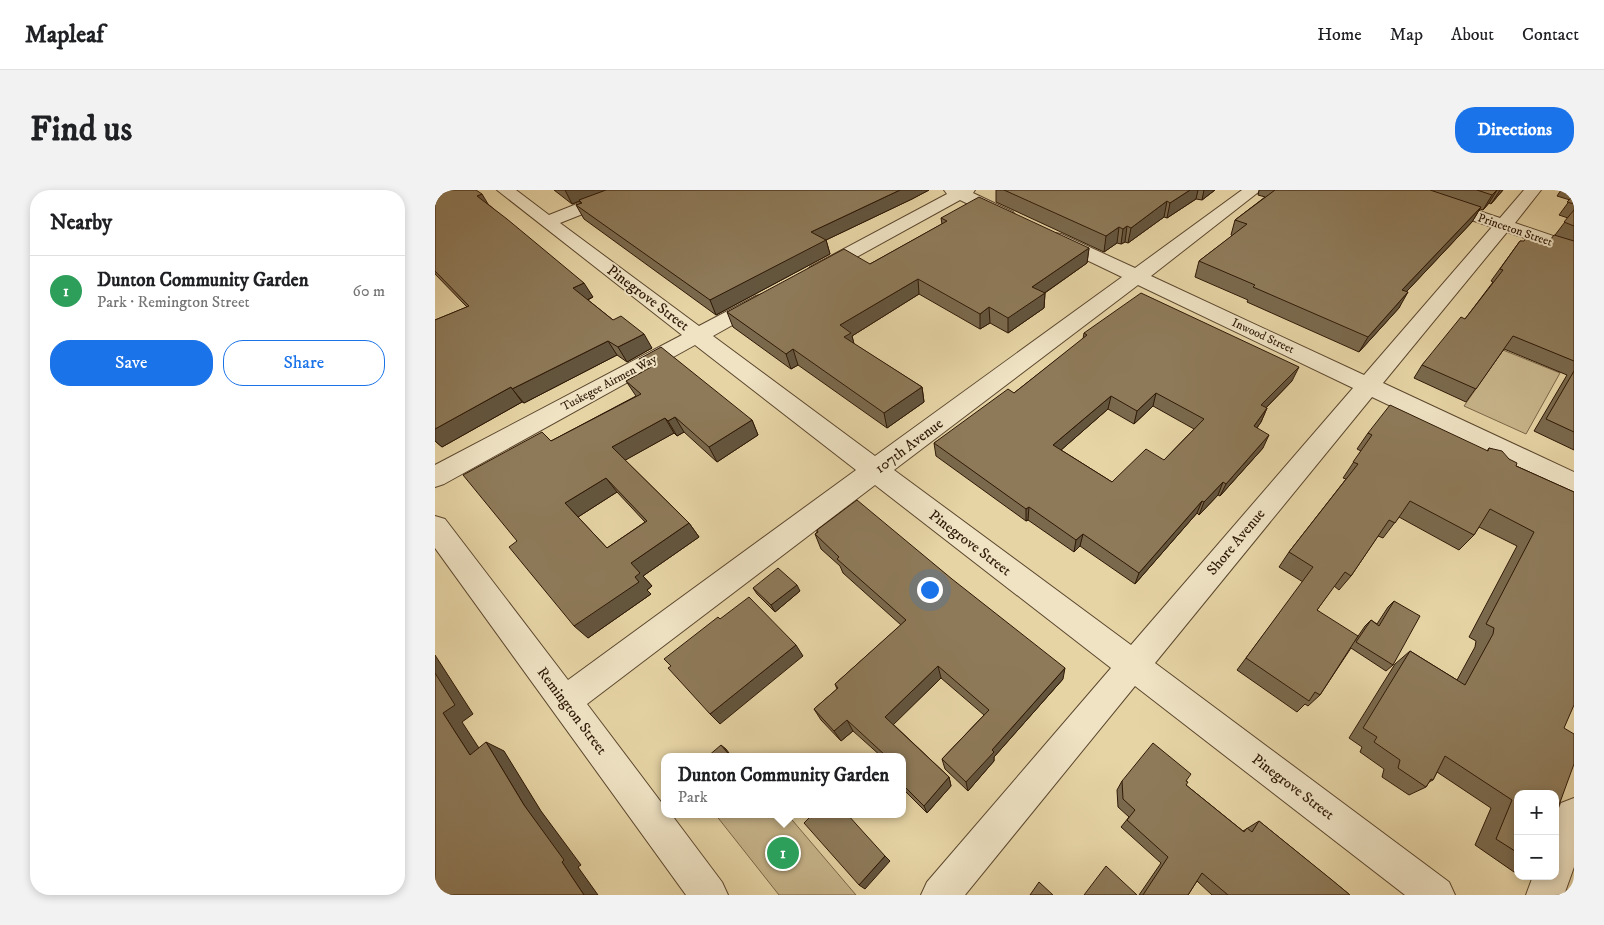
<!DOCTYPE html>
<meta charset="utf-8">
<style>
body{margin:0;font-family:"IM FELL DW Pica",serif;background:#f2f2f2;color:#202124}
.controls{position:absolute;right:15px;bottom:15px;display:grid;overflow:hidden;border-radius:10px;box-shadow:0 2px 8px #0003}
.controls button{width:45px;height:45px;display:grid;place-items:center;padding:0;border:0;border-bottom:1px solid #e0e0e0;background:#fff;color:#202124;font:25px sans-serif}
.you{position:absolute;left:494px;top:399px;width:18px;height:18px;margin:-12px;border:4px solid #fff;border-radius:50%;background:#1a73e8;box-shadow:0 0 0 8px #1a73e833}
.badge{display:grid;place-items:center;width:32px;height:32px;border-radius:50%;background:#1a73e8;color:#fff;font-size:16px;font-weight:700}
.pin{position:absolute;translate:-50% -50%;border:2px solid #fff;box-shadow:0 1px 5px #0006}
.popup{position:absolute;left:226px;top:563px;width:245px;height:65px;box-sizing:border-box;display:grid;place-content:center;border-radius:10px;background:#fff;filter:drop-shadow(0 1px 4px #0005);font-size:16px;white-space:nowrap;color:#757577}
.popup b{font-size:19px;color:#202124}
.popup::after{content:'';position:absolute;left:50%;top:100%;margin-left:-10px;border:10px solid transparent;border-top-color:#fff}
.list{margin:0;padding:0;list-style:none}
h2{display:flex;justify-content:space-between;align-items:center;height:65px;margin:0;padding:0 20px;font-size:21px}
h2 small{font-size:16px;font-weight:400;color:#757577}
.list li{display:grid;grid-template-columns:32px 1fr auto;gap:15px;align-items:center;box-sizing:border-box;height:70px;padding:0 20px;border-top:1px solid #e0e0e0}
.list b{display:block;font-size:19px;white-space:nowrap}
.list p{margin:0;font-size:16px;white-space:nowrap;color:#757577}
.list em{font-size:16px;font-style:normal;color:#757577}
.actions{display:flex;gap:10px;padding:15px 20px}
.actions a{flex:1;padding:11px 0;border:1px solid #1a73e8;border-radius:20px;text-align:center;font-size:18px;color:#1a73e8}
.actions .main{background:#1a73e8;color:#fff}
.map{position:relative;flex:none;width:1139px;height:705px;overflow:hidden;border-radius:20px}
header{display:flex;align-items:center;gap:30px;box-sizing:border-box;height:70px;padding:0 25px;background:#fff;border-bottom:1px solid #e0e0e0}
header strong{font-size:24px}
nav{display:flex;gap:28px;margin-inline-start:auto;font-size:18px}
.intro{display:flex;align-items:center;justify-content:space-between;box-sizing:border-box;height:120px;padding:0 30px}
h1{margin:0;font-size:35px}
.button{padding:12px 22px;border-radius:20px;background:#1a73e8;color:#fff;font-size:18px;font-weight:700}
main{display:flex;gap:30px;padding:0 30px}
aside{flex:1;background:#fff;border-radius:20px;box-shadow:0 2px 8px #0003}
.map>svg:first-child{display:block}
.green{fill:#c7b48a;stroke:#7a6648}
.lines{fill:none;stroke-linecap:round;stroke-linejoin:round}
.minor-casing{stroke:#5c472e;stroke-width:2}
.minor{fill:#efe3c4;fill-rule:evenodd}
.wall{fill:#7a694d;stroke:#2e1806;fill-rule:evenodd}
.shaded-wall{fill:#63553e;stroke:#2e1806}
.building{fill:#8e7a59;stroke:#2e1806;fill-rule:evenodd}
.labels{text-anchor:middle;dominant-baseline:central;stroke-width:4;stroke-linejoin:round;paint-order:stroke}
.far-street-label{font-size:12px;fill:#2e1806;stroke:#efe3c4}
.street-label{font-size:15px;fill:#2e1806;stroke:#efe3c4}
</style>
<header>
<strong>Mapleaf</strong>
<nav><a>Home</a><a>Map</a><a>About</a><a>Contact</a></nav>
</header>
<div class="intro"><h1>Find us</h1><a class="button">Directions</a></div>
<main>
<aside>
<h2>Nearby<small></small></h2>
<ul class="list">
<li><span class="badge" style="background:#2e9e5b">1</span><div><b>Dunton Community Garden</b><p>Park · Remington Street</p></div><em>60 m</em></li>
</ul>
<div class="actions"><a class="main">Save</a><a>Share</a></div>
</aside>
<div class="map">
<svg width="1139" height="705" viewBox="0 0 1139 705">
<rect width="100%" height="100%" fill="#e6d4a5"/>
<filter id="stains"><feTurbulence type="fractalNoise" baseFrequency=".004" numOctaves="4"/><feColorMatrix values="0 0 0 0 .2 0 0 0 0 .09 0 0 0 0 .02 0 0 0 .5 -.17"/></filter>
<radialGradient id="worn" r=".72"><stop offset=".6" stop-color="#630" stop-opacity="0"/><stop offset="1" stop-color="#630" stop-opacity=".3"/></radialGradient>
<g class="green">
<path d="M1068 160 1125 183 1091 244 1029 216Z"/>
<path d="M280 624H352L421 705H344Z"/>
</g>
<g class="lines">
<defs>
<g id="minor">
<path d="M62 0H81L114 25 177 0H200L198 4 125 33 264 136 321 106 328 104 335 106 338 110 335 114 278 146 440 266 687 87 614 52 611 48 614 44 620 43 626 44 700 78 807 0H826L716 86 929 185 1057 37 959 4 957 0H982L1065 28 1089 0H1106L1080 33 1139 53V65L1072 42 948 193 1139 282V303L937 207 720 473 1014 692 1020 705H970L700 496 530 705H486L492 692 676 478 440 295 152 514 229 616V624H236L287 692 293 705H251L0 358V326L10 329 133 490 421 280 260 155 9 294 0 297V275L247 145ZM703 95 918 198 696 455 459 280Z"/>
<path d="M509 0H540L538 3 578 22 581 26 578 30 572 31 566 30 525 10 389 85 382 87 375 85 372 81 375 77 512 4Z"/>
<path d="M1139 608V677L1129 705H1091L1098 686H1120V628L1126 613Z"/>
</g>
</defs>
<use href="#minor" class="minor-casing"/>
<use href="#minor" class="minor"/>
</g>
<g class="wall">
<path d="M0 0 53 14 158 107 153 110 178 130 217 158 192 172 182 165 89 213 87 212 7 257 0 251V130L32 117 0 84Z"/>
<path d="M119 0H494L477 9 391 50 395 64 281 125 149 29 141 15 146 13 145 11 137 14Z"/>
<path d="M561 0H780L767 10 761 9 732 28 729 27 693 53 690 52 686 54 682 53 669 62 561 12Z"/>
<path d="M824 0H1068L1056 14 1054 13 1048 20 1045 19 1037 32 971 102 964 118 924 162 812 112 813 110 760 87 764 71 797 46 796 45 800 30 830 7 823 5Z"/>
<path d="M1126 0H1139V260L1099 241 1132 185 1069 159 1031 212 979 188 987 175 1030 129 1058 92 1056 91 1085 51 1111 55 1120 45 1133 28 1124 25 1135 10 1122 6Z"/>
<path d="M506 28 654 58 652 73 610 103 609 118 573 143 555 133 545 139 484 104 417 146 419 154 487 197 489 212 452 238 363 175 356 179 298 137 292 122 435 74 507 34Z"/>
<path d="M649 143 857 191 831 218H832L826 232 822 238 828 258 785 306 783 305 764 325 762 323 700 394 645 356 639 362 593 330 591 331 501 266 499 253 579 203 648 149ZM718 216 759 239 729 270 677 292 626 260 673 219 699 234Z"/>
<path d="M204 169 317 230 323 245 282 272 249 242 242 246 239 243 190 270 254 333 264 347 208 386 217 396 212 400 216 404 153 448 82 351 116 251 201 206 191 191 210 181ZM182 302 210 332 172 358 143 327Z"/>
<path d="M933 243 1052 261 1054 258 1074 269 1081 276 1139 302 1083 604V681L1079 682 1040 655 1056 618 1002 582 998 590 994 592 991 597 974 605 947 587 949 579 925 562 927 557 914 548 960 474 975 461 1022 490 1040 457 1041 451 1034 447 1082 356 1044 337 1039 345 1024 360 964 327 948 348 943 346 916 386 904 400 899 396 882 420 919 452 930 436 936 430 942 434 953 417 959 411 958 475 951 481 916 458 885 505 873 516 870 514 862 522 802 480 868 392 844 377 854 362 911 289 908 288 926 261 922 259Z"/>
<path d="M382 340 628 489 559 567V571L533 601 510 579 507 569 549 525 506 488 458 534 514 587 516 596 492 623 467 598V567H447L418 541 406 551 386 530 379 519 402 499 400 494 466 435 408 383 405 376 386 359 380 344 382 342Z"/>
<path d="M318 398 365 401 340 422 322 404Z"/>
<path d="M687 591H751V595L808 641 824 631 915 705H777L762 691 753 705H704L726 673 686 637 694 627 683 617 682 600Z"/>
</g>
<g class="shaded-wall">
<path d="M130 0H172L137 14Z"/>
<path d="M465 0H494L477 9 391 50 395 64 281 125 275 110 376 42Z"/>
<path d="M755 0H763L761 9 732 28 735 13Z"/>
<path d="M769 0H780L767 10Z"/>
<path d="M1062 0 1054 13 1048 20 1057 5Z"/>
<path d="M1065 0H1068L1056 14Z"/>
<path d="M47 4 56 19 42 6Z"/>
<path d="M732 11 729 27 693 53 696 38Z"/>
<path d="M1046 17 1037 32 958 116 967 100Z"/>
<path d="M692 36 690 52 686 54 688 39Z"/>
<path d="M684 37 682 53 669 62 671 46Z"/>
<path d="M654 58 652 73 605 106 610 103 609 118 573 143V128L597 97Z"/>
<path d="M483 89 484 104 417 146 420 158 413 163 405 135Z"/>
<path d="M149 93 158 107 147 112 138 98Z"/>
<path d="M973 102 964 118 924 162 933 147Z"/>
<path d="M554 117 555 133 545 139V124Z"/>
<path d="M209 144 217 158 192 172 183 157Z"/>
<path d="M173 151 182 165 89 213 77 199Z"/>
<path d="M358 159 363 175 356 179 351 164Z"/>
<path d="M864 177 857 191 820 229 826 215Z"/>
<path d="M76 197 87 212 7 257 0 251V239Z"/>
<path d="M487 197 489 212 452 238 449 223Z"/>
<path d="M721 203 718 216 699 234 702 221Z"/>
<path d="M676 206 673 219 617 268 618 255Z"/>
<path d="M832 218 826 232 813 250 819 236Z"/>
<path d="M240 227 249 242 242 246 233 231Z"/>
<path d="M230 228 239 243 187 272 177 257Z"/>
<path d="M317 230 323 245 282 272 274 257Z"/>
<path d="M834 245 828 258 785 306 791 294Z"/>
<path d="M171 288 182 302 143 327 130 313Z"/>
<path d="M788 292 783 305 764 325 769 312Z"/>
<path d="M767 311 762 323 700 394 704 383Z"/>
<path d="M594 317 593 330 591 331V319Z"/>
<path d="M254 333 264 347 208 386 217 396 212 400 216 404 153 448 139 436 200 387 196 373Z"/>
<path d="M648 344 645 356 639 362 641 350Z"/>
<path d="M362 395 365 401 340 422 336 415Z"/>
<path d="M361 455 368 466 285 534 275 524Z"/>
<path d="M0 465 38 524 27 532 53 572 35 565 8 523 0 483Z"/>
<path d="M503 476 506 488 455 538 450 527Z"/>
<path d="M630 478 628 489 559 567V571L533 601 531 592 557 560Z"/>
<path d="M412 530 418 541 406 551 399 541Z"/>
<path d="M51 552 69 561 106 621 146 675 143 677 163 705H149L89 615Z"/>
<path d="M286 555 291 559 297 567H296Z"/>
<path d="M514 587 516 596 492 623 489 616Z"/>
<path d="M450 666 455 671 430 699 424 695Z"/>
</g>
<g class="building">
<path d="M0 0H41L47 4 42 6 72 29 149 93 138 98 178 130 186 126 209 144 183 157 173 151 77 199 76 197 0 239V130L34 116 0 81Z"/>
<path d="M171 0H465L376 42 391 50 275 110 141 15 147 13 144 10Z"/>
<path d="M569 0H755L735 13 732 11 696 38 692 36 688 39 684 37 671 46Z"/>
<path d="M840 0H995L1046 17 967 100 973 102 933 147 818 97 820 95 764 71 812 34 800 30Z"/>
<path d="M1042 0H1062L1057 5Z"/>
<path d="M1139 5V14L1132 12Z"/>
<path d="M544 7 654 58 597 97 610 103 573 128 554 117 545 124 483 89 405 135 416 143 409 147 487 197 449 223 358 159 351 164 292 122 409 59 435 74 512 31 506 28Z"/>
<path d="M1139 20V36L1129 32Z"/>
<path d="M1119 45 1139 51V171L1078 146 1041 199 987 175 1026 127 1030 129 1068 80 1065 79 1085 51H1089L1091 48 1111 55Z"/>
<path d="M706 103 864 177 826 215 832 218 819 236 834 245 791 294 788 292 769 312 767 311 704 383 648 344 641 350 594 317 591 319 499 253 573 199 579 203 652 145 649 143ZM721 203 769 229 729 270 711 259 677 292 618 255 676 206 702 221Z"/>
<path d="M226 157 317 230 274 257 240 227 233 231 230 228 177 257 254 333 196 373 205 383 200 387 204 392 139 436 74 357 82 351 28 285 107 242 116 251 206 204 191 191 216 177 204 169ZM171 288 212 331 172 358 130 313Z"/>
<path d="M1139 181V242L1111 229Z"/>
<path d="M955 215 1053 261 1054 258 1067 261 1074 269 1082 273 1081 276 1139 302V515L1129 538 1139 544V574L1120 626V604H1083V663L1061 649 1077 610 1010 566 998 590 996 589 991 597 963 578 965 570 939 552 942 547 928 538 975 461 1030 495 1058 444 1059 438 1051 434 1099 342 1055 319 1039 345 975 311 960 333 954 330 916 386 910 382 882 420 923 446 885 505 880 502 874 511 811 468 878 377 854 362 923 274 918 272 937 245 933 243Z"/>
<path d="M422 310 517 389 630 478 557 560 559 562 531 592 507 569 554 520 503 476 450 527 514 587 489 616 467 594V567H450L451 566 412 530 399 541 379 519 403 498 400 494 471 430 402 369 404 367 380 344 383 342 382 340Z"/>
<path d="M343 378 362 395 336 415 318 398Z"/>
<path d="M314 407 361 455 275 524 233 478 236 476 229 469 283 427 285 429Z"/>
<path d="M959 411 985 426 958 475 921 452 936 430 944 436Z"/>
<path d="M0 483 20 515 8 523 35 565 51 552 89 615 129 670 127 672 149 705H5L0 696Z"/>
<path d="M718 553 756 584 751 591 753 592 751 595 809 642 812 638 817 642 824 631 897 690 915 705H793L767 683 753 705H708L733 667 692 630 700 620 688 609 687 591Z"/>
<path d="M286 555 296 567H272Z"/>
<path d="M378 624H412L450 666 424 695 369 633Z"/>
<path d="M671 676 702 705H649Z"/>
<path d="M604 692 618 705H595Z"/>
</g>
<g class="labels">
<g class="far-street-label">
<text transform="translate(1080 40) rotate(19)">Princeton Street</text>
<text transform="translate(828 146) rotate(25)">Inwood Street</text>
<text transform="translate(174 193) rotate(-28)">Tuskegee Airmen Way</text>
</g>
<g class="street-label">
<text transform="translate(213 108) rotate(37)">Pinegrove Street</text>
<text transform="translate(474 256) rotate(-37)">107th Avenue</text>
<text transform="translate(801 352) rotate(-50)">Shore Avenue</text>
<text transform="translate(535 353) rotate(37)">Pinegrove Street</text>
<text transform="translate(137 521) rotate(53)">Remington Street</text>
<text transform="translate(858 597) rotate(37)">Pinegrove Street</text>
</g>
</g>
<rect width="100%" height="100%" filter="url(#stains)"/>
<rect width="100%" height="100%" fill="url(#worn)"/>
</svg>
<div class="controls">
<button>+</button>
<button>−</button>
</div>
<div class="you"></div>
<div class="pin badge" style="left:348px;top:663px;background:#2e9e5b">1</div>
<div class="popup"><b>Dunton Community Garden</b>Park</div>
</div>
</main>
